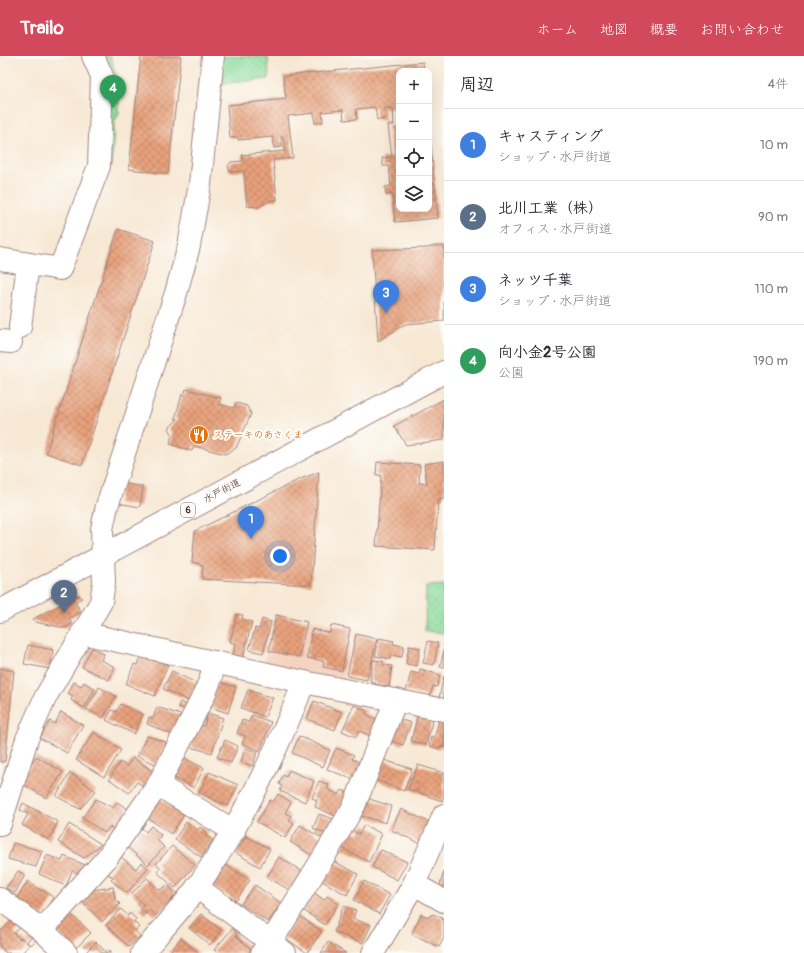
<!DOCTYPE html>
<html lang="ja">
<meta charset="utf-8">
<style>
body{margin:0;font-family:Pangolin,"Klee One",sans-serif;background:#f7f7f7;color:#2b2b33}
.controls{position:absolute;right:12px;top:12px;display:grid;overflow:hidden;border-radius:8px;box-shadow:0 4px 16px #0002}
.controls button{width:36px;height:36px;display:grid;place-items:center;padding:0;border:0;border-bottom:1px solid #e1e1e2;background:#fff;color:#2b2b33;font:20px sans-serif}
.you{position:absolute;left:280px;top:500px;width:14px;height:14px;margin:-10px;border:3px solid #fff;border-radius:50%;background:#1a73e8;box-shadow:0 0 0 6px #1a73e833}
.badge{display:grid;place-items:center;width:26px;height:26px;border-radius:50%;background:#d1495b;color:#fff;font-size:13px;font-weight:700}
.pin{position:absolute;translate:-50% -33px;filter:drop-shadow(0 1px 2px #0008)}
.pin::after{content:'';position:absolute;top:21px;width:14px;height:12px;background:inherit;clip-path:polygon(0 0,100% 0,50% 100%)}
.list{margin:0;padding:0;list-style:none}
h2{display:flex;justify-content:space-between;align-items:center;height:52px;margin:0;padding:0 16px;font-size:17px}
h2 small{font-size:13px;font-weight:400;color:#7c7c81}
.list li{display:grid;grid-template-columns:26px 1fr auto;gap:12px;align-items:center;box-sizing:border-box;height:72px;padding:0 16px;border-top:1px solid #e1e1e2}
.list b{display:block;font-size:15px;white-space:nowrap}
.list p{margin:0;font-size:13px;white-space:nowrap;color:#7c7c81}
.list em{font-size:13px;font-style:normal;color:#7c7c81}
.icon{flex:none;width:22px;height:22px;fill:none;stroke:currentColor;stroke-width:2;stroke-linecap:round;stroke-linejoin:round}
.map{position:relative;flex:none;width:444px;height:897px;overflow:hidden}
header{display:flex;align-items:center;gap:24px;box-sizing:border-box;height:56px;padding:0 20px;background:#d1495b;color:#fff}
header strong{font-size:19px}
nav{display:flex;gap:22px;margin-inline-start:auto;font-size:14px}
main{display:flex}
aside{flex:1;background:#fff}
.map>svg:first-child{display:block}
.built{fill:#f4d3c1}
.park{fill:url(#park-dots);stroke:#6a7d63}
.building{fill:url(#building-cross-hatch)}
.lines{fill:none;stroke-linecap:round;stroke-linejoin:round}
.minor-casing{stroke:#a08480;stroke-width:24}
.highway-casing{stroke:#a08480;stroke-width:24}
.minor{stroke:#fff;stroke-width:22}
.highway{stroke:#fff;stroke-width:22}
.labels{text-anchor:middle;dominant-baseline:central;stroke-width:4;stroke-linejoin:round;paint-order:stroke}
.shield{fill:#fdfcf7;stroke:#806168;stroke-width:1}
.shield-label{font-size:9px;font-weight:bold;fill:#4a1f2b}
.food-label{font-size:10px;fill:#c56008;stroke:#fdfcf7;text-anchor:start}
.street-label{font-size:10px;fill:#4a1f2b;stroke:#fdfcf7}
</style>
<header>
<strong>Trailo</strong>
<nav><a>ホーム</a><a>地図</a><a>概要</a><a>お問い合わせ</a></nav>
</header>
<main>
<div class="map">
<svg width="444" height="897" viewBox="0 0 444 897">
<defs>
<pattern id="park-dots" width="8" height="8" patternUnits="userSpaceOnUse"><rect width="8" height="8" fill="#8bdb9b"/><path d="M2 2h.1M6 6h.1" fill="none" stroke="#79bc86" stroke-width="1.8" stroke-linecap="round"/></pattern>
<pattern id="building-cross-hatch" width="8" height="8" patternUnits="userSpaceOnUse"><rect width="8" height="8" fill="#e8a17c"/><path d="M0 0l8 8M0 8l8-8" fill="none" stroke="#be8366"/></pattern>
</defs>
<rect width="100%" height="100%" fill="#fdfcf7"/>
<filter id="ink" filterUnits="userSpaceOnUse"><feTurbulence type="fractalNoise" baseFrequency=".025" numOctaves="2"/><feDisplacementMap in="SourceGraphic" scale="8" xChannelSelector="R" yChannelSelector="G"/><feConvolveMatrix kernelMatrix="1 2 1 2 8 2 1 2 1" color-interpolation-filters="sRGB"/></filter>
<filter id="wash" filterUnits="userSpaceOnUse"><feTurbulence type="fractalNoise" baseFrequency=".012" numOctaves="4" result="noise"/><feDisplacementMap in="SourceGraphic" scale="16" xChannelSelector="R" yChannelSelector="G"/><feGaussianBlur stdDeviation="0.9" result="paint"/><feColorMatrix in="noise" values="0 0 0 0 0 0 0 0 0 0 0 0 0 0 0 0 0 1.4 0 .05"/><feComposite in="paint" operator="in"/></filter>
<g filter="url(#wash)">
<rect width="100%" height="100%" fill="#f7e8d4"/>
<path class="built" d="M274 557 354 572 344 624 264 607Z"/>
<g class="park">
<path d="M99 0H110L120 28 119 57 114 67 112 109 104 108Z"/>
<path d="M222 0H268L269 23 220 28Z"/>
<path d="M444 529V577L425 575 426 530Z"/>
</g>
<g id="blocks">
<g class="building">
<path d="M141 0H181L168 118 129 113Z"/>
<path d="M423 6 424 15H399V153H429L430 79 438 162 395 166 392 138 386 139 385 131 391 130 389 110H383L382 102 392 101 388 69H394L393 52H384L385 63 377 64 375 51 356 53 357 63 344 64 343 54 322 56 323 66 315 67 314 57 288 60 293 102 273 104 277 144 269 145 259 151 247 150 244 115 232 116 229 114 228 110 231 106 243 105 242 99 285 95 283 80H281L282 91 274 92 273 81 238 84V81L230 82 227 49 286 43 283 20Z"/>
<path d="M118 173 155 185 82 409 46 397Z"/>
<path d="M435 190H444V265L405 268 378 285 372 194 427 192Z"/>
<path d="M186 333 221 342 219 348 234 352 236 347 247 350 251 358 236 392 225 398 194 390 192 395 170 388 172 378 169 372 178 363H175L182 338 184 339Z"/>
<path d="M444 343V384L406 389 394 370Z"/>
<path d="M444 405V443L438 444 435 494 376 490 381 419H376L377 406 420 409 419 427 427 428 424 408Z"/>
<path d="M319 416 311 529 202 523 203 509 192 506 195 475 298 424Z"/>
<path d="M122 427 143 431 140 451 118 447Z"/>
<path d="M78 539 82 542 75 546 81 556 69 562 72 568 65 572 35 566 33 563Z"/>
<path d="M237 558 243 559 242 563 252 566 243 601 233 598 236 588 230 586Z"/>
<path d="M276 559 307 566 299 601 269 595Z"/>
<path d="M262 563 271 566 263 597 249 594 255 572 259 573Z"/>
<path d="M331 569 350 573 342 615 323 611 324 605 307 602 312 573 330 577Z"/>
<path d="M356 578 377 583 367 624 347 620Z"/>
<path d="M379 582 394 585 393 588 404 590 402 601 391 599 390 603 375 600Z"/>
<path d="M428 585 438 587 434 609 423 607Z"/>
<path d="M28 589 53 594 50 613 24 608Z"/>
<path d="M409 590 420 592 417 610 406 608Z"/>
<path d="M92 592 104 598 101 604 115 611 109 624 82 611Z"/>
<path d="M444 594V612L440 611Z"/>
<path d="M141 598 168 609 155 640 126 628 134 608 137 609Z"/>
<path d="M373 604 383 605V609L392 610 389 631 375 628V626L370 625Z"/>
<path d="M0 612 14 615 5 705 2 706H0Z"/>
<path d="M420 613 440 619 437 631 433 630 430 641 406 635 411 616 419 618Z"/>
<path d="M172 615 198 628 189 645 163 633Z"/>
<path d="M444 620V643L439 642Z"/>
<path d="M74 626 81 630 84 626 95 633 84 652 71 644 73 640 68 637Z"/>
<path d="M219 626 236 631 228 657 204 649Z"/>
<path d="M99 631 116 640 103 662 86 653Z"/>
<path d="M248 634 273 642 265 661 241 652Z"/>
<path d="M314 645 342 656 335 674 307 663Z"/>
<path d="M180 646 189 650 188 655 178 651Z"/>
<path d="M121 648 143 659 134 678 106 664 112 654 116 656Z"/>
<path d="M354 649 367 655 366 658 378 664 371 680 359 675 356 681 342 675Z"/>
<path d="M157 651 184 660 175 680 147 668 149 661 153 662Z"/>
<path d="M61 656 83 669 67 697 40 682 50 665 55 668Z"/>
<path d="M208 657 223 662 212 697 190 691 197 668 204 670Z"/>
<path d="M418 658 433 662 426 689 411 685Z"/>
<path d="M252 659 271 666 260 695 242 688 245 680 237 677 242 664 249 666Z"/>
<path d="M396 662 411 667 403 689 389 684Z"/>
<path d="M439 664 444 665V691L440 690 439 693 429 690 431 681 435 680Z"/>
<path d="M94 676 121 694 104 721 76 704Z"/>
<path d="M147 680 166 686 158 709 137 700Z"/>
<path d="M299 680 330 694 323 711 292 697Z"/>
<path d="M225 684 238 690 231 707 217 701Z"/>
<path d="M245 692 257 696 253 710 241 706Z"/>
<path d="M336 692 354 699 352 703 362 707 354 724 327 713Z"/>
<path d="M36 700 63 716 46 742 20 726Z"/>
<path d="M182 701 204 712 194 732 172 721Z"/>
<path d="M133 702 154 716 145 731 137 726 129 737 109 723 120 706 127 710Z"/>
<path d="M384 704 412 713 404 735 373 723Z"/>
<path d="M418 709 444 717V740L442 745 408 733Z"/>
<path d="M289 714 314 725 305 746 280 735 282 730 279 728 283 719 286 721Z"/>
<path d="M209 716 238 729 228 750 199 737Z"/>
<path d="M70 717 96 735 80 753 56 740Z"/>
<path d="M319 725 329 729 327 733 339 739 342 734 350 738 345 750 341 749 336 760 315 751 317 744 312 742Z"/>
<path d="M278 738 291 746 285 757 291 760 289 764 294 767 285 782 257 766 270 744 273 746Z"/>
<path d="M363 741 391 750 386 767 358 759Z"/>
<path d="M96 743 113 752 117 746 128 753 114 773 109 771 105 777 82 762Z"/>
<path d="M160 743 184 759 171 778 145 760Z"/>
<path d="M23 747 58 766 49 784 22 769 28 758 20 754Z"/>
<path d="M401 753 433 768 424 789 391 774Z"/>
<path d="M319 758 333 763 327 778 313 772Z"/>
<path d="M186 766 198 774 200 771 207 776 205 779 213 784 201 801 175 783Z"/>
<path d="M69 768 101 788 84 802 58 786Z"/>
<path d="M300 769 325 784 315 801 290 786Z"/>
<path d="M364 769 382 778 369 806 342 792 351 774 359 778Z"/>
<path d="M151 770 161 779 157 784 164 791 148 809 126 790 142 772 146 776Z"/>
<path d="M246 780 270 793 260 811 236 797Z"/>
<path d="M13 787 42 795 36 811 8 803Z"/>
<path d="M172 790 195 809 175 832 157 816 161 812 156 808Z"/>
<path d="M381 794 407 806 397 824 372 811Z"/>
<path d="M47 799 62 805 64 800 85 809 81 819 72 815 66 830 39 818Z"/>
<path d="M121 801 136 813 141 806 148 812 127 837 111 824 113 821 108 818Z"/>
<path d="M279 801 305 817 293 836 267 821Z"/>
<path d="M333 805 358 818 347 839 322 825Z"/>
<path d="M226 809 250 824 236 845 212 830Z"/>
<path d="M18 815 25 819 15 837 6 832Z"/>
<path d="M444 815V837L438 836Z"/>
<path d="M147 822 159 834 168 829 177 838 155 860 149 854 146 858 140 853 144 849 132 837Z"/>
<path d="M28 825 41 835 43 834 54 842 43 860 37 856 34 861 14 847Z"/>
<path d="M364 825 390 839 379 858 354 844Z"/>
<path d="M255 829 281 847 268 866 241 848Z"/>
<path d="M90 831 93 834 113 831 115 843 120 848 102 866 79 843Z"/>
<path d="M313 836 324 844 327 840 338 848 325 869 303 854Z"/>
<path d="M343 850 356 854 353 863 371 869 363 887 334 876Z"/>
<path d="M121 853 128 860 130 857 136 863 134 866 139 871 135 875 140 880 129 891 106 869Z"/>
<path d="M70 857 91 877 75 893 55 873Z"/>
<path d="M201 858 221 874 210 889 189 872Z"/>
<path d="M421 858 428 861 433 858 442 862 444 868V882L439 891 412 878Z"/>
<path d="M298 859 322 875 307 897 284 881Z"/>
<path d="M14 862 22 870 14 877 20 883 22 882 29 889 22 897H6L0 891V876Z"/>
<path d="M232 873 237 878 236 880 251 893 248 897H218L214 894Z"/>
<path d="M35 878 39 881 31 889 27 885Z"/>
<path d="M181 882 199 897H169Z"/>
<path d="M96 886 107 897 110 894 112 897H85Z"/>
<path d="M328 886 346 897H321Z"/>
</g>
</g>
</g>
<g filter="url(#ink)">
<use href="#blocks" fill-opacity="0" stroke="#a08480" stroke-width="1"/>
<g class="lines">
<defs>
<g id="minor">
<path d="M0 203 60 213 99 110 102 20 93 0"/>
<path d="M20 271 28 208"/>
<path d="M0 285 11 286"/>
<path d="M82 577 304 626 444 654"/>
<path d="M158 729 234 775"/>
<path d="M0 768 27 683 46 640 101 546 104 526 102 473 107 450 176 237 189 190 200 128 213 0"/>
<path d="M414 828 444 845"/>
<path d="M197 831 285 897"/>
<path d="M0 843 42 874 66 897"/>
<path d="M42 874 106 803 158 729 204 639 211 622 214 606"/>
<path d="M142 897C161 875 181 853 198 830 242 766 276 698 304 626"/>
<path d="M262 897 271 886 331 789 354 750 396 644"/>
<path d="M373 897 414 828 444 759"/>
</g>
<path id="highway" d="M0 555 444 316"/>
</defs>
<use href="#minor" class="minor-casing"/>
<use href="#highway" class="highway-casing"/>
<use href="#minor" class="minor"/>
<use href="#highway" class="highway"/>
</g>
</g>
<defs>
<symbol id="restaurant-disc" viewBox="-11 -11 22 22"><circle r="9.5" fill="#e8710a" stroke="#fdfcf7"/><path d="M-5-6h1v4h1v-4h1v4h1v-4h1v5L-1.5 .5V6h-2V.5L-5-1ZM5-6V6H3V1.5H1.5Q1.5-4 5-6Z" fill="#fff"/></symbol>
</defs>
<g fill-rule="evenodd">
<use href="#restaurant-disc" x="188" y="368" width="22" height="22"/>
</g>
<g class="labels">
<rect class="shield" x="181" y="447" width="14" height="14" rx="3"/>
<g class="shield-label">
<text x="188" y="454">6</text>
</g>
<g class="food-label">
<text x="213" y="379">ステーキのあさくま</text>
</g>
<g class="street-label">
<text transform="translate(222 435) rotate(-28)">水戸街道</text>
</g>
</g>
</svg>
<div class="controls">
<button>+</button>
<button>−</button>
<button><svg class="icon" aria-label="locate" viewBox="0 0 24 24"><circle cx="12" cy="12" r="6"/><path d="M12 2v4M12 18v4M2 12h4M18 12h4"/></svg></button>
<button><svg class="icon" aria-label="layers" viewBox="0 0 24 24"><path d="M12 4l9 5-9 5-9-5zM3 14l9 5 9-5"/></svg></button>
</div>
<div class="you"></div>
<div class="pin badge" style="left:251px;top:483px;background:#3f7fe0">1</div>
<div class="pin badge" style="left:64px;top:557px;background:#5c6f8a">2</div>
<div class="pin badge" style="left:386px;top:257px;background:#3f7fe0">3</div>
<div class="pin badge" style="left:113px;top:52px;background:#2e9e5b">4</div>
</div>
<aside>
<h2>周辺<small>4件</small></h2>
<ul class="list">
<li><span class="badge" style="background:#3f7fe0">1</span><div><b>キャスティング</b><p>ショップ · 水戸街道</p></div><em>10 m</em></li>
<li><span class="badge" style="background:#5c6f8a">2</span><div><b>北川工業（株）</b><p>オフィス · 水戸街道</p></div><em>90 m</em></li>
<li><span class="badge" style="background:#3f7fe0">3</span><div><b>ネッツ千葉</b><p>ショップ · 水戸街道</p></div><em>110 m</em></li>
<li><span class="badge" style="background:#2e9e5b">4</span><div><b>向小金2号公園</b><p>公園</p></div><em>190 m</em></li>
</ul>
</aside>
</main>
